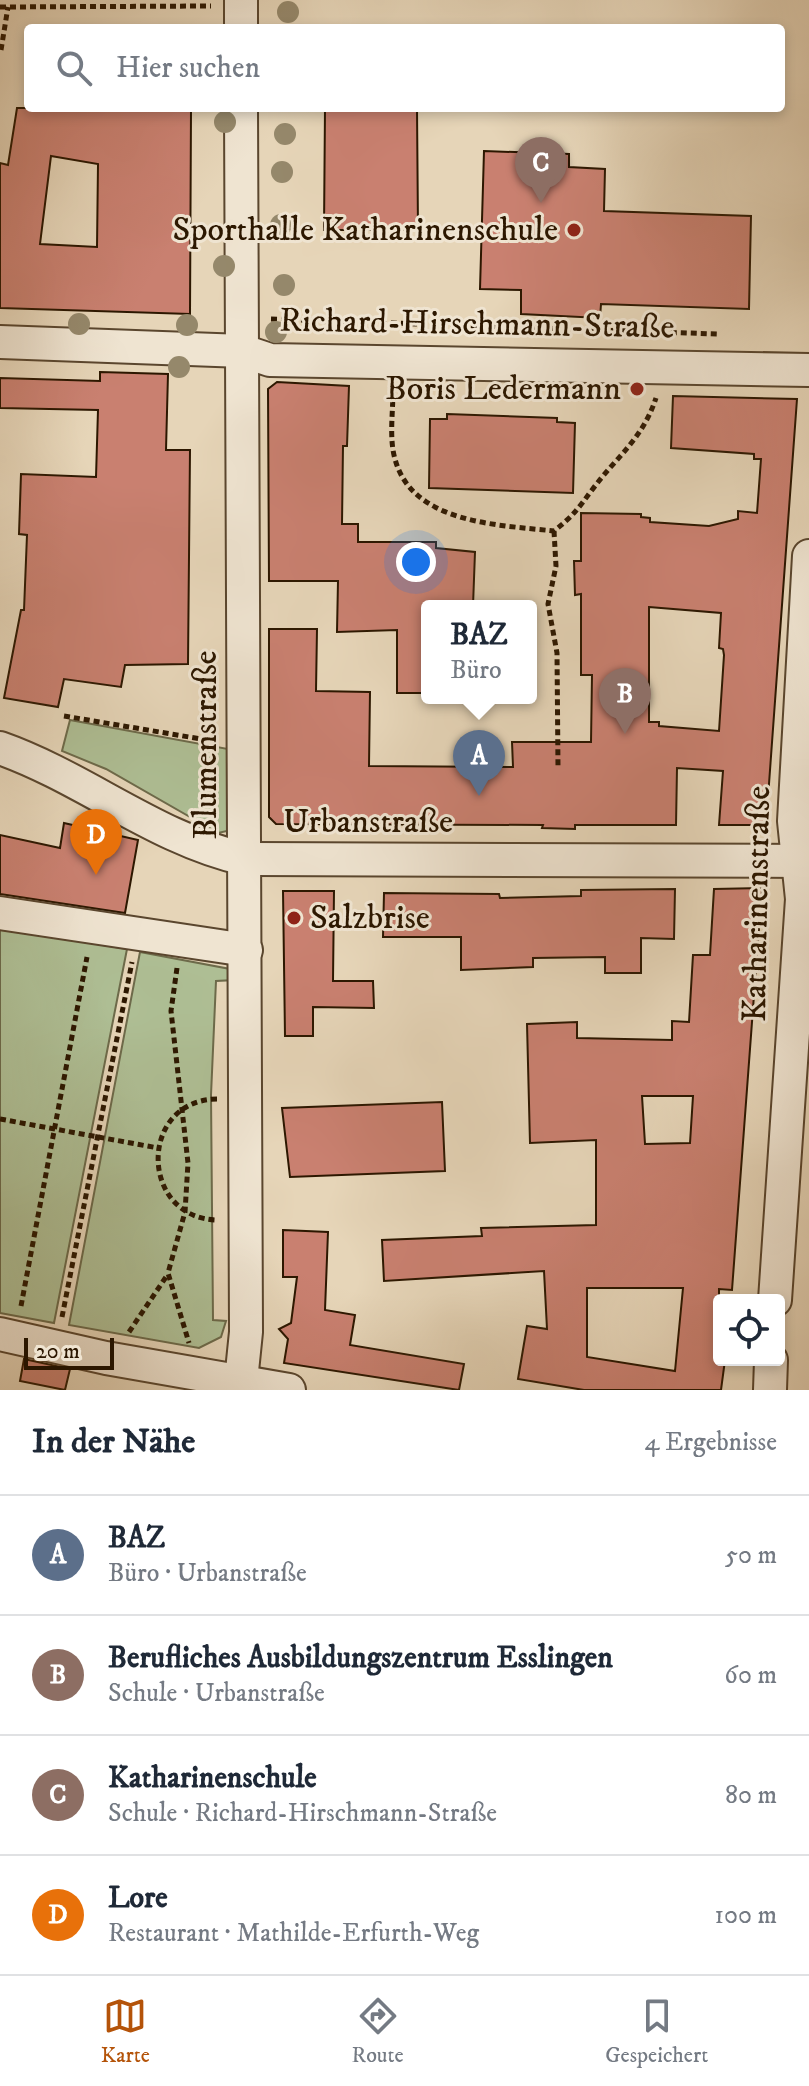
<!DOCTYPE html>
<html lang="de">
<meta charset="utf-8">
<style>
body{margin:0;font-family:"IM FELL DW Pica",serif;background:#f6f6f7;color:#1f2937}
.controls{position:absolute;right:24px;bottom:24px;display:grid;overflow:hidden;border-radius:8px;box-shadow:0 4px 12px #0003}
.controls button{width:72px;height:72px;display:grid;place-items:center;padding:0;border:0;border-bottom:2px solid #e0e1e3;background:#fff;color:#1f2937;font:40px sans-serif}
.scale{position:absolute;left:24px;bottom:20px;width:90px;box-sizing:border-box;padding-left:8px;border:4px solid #2c1700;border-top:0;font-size:22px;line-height:28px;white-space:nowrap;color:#2c1700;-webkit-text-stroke:6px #efe4d1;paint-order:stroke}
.you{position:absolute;left:416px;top:562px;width:28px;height:28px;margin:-20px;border:6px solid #fff;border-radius:50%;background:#1a73e8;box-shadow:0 0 0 12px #1a73e833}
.badge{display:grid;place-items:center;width:52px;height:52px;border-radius:50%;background:#b45309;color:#fff;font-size:26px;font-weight:700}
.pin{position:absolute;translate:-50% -66px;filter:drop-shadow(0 2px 4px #0008)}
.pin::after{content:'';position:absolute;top:42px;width:28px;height:24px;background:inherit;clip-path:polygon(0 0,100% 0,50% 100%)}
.popup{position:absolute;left:421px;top:600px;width:116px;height:104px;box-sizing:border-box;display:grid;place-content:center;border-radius:8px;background:#fff;filter:drop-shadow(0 2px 6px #0005);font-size:26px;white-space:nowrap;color:#747a83}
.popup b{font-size:30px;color:#1f2937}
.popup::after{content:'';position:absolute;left:50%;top:100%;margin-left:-16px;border:16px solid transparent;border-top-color:#fff}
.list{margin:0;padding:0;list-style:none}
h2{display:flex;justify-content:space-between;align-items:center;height:104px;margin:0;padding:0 32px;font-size:34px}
h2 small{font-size:26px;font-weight:400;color:#747a83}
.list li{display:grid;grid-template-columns:52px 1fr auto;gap:24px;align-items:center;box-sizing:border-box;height:120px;padding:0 32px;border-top:2px solid #e0e1e3}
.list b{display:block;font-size:30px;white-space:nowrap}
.list p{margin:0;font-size:26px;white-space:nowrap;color:#747a83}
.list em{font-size:26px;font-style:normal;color:#747a83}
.icon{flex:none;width:44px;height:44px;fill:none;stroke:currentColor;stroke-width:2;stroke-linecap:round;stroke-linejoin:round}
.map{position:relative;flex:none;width:809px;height:1390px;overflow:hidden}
.search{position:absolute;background:#fff;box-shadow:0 4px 12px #0003;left:24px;right:24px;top:24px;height:88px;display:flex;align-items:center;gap:20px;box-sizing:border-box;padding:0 28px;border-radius:8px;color:#747a83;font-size:30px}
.sheet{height:584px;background:#fff}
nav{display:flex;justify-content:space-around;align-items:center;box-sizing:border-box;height:112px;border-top:2px solid #e0e1e3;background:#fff;font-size:22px;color:#747a83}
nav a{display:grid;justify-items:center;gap:4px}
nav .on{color:#b45309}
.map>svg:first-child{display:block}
.green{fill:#aebe94;stroke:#6d6a4a;stroke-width:2}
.building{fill:#c98070;stroke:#2c1700;stroke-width:2;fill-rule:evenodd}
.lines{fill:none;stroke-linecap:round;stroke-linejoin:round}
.minor-casing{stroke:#5a462e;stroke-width:36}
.path{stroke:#2c1700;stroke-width:5;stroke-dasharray:6 4;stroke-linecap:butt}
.minor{stroke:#efe4d1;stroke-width:32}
.tree{fill:#95886b}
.poi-dot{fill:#8f2418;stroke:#efe4d1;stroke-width:3}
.labels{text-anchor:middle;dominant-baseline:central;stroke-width:6;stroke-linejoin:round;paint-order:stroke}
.poi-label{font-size:34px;fill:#2c1700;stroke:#efe4d1;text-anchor:end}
.street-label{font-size:34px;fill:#2c1700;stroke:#efe4d1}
</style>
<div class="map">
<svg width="809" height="1390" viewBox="0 0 809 1390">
<rect width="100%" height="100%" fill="#e6d5b8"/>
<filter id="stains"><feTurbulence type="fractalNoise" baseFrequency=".0025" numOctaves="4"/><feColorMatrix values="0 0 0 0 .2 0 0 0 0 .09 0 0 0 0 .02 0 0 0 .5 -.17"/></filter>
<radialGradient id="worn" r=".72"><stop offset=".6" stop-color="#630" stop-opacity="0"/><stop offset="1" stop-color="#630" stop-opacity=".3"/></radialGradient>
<g class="green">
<path d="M70 720 228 749 227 831 218 833 106 769 62 751Z"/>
<path d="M0 928 127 949 54 1323 0 1313Z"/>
<path d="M140 952 230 969 235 980 216 981 211 1095 213 1320 226 1321 221 1337 199 1348 69 1325Z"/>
</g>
<g class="building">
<path d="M17 108H191L190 314 0 308V163L8 165ZM51 156 98 164 97 247 40 244Z"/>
<path d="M325 108H417L418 230H324Z"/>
<path d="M484 151 569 154V167L605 169 604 211 751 216 749 309 601 304 600 318 521 314V290L480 289Z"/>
<path d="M100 372 168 374 166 450H190L188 664 125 665 121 687 64 679 58 707 4 698 21 610H24L27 535 19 534 21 474 96 477 98 410 0 408V378L100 381Z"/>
<path d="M277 382 349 386 347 446H343L342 524H358V542H436V548L475 552 473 606H427V693H397V630L337 632 338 581H269L268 389Z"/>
<path d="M673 396 797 399 766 825H719L723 771 677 768 676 825H575V829L542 828 543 825 276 824 269 817V629H317L316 691 370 692 369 766 513 767 512 742H591L592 675H581V594L575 595 574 561H581V513L641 514V517L650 518V522L709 526 738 519V511L757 513 761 459H754V454L671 448ZM649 607 721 613 719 648 723 649 724 655 719 731 659 726V722H649Z"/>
<path d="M447 414 557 418V422L575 423 573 493 429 488 430 419H447Z"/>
<path d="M64 823 138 840 125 913 0 894V835L60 848Z"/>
<path d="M762 888 732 1290 719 1289V1360H725L721 1390H584L518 1379 527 1326 547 1329 544 1271 384 1281 382 1240 482 1236 481 1228 596 1225V1140L530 1143 527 1024 577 1022V1038L672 1040V1021L689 1022 693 955H710L714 889ZM642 1096H693L690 1143 645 1144ZM587 1288H683L675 1371 587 1357Z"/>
<path d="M675 889 674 939 641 938V973H605V957L533 958V967L461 970V937H383L384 893 499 894 500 898 581 896V890Z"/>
<path d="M283 891H334L333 981H373L374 1008 313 1007V1036H285Z"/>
<path d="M442 1102 445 1171 290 1177 282 1108Z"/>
<path d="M283 1230 328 1232 325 1310 355 1315 350 1345 464 1364 459 1390 284 1363 288 1339 279 1329 291 1323 297 1277H283Z"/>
<path d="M24 1359 70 1369 65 1390 20 1381Z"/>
</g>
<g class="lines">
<defs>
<g id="minor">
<path d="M241 0V28"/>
<path d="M0 342 243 351 270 360 809 370"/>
<path d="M0 748C85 778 156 839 245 859L809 861"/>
<path d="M0 913 246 950"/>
<path d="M775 1300 802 899 794 821 809 556"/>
<path d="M0 1334 106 1358 289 1390"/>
<path d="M241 1381 246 1332 241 108"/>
<path d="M770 1390 771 1360"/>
</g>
</defs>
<use href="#minor" class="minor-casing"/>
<g class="path">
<path d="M0 7 211 6"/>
<path d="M1 50 8 7"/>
<path d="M271 319 717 334"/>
<path d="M393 391C393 412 389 439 395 459 412 524 500 525 554 531 574 515 577 510 592 490 617 456 642 440 656 398"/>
<path d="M554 531 556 566 548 604 557 653 558 767"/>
<path d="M64 716 213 741"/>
<path d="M177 968 171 1011 188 1163 185 1212 168 1273 189 1343"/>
<path d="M217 1099C138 1100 139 1218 217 1220"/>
<path d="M0 1119 158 1148"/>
<path d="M21 1306 87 957"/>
<path d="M62 1317 132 962"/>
<path d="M129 1332 168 1274"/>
</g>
<use href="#minor" class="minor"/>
</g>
<g class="tree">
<circle cx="288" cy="12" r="11"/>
<circle cx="225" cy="122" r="11"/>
<circle cx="285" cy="134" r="11"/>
<circle cx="282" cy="172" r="11"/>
<circle cx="281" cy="225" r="11"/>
<circle cx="224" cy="266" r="11"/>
<circle cx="284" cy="285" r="11"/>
<circle cx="79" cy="324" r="11"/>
<circle cx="187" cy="325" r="11"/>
<circle cx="276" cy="332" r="11"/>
<circle cx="179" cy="367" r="11"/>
</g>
<g class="poi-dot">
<circle cx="574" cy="230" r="8"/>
<circle cx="637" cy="389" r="8"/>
<circle cx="294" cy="918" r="8"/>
</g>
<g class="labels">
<g class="poi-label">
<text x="558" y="230">Sporthalle Katharinenschule</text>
<text x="621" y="389">Boris Ledermann</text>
<text x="310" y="918" text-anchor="start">Salzbrise</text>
</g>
<g class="street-label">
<text transform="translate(477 324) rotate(1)">Richard-Hirschmann-Straße</text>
<text transform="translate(206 745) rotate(-90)">Blumenstraße</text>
<text x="368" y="822">Urbanstraße</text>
<text transform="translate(757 904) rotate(-89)">Katharinenstraße</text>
</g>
</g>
<rect width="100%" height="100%" filter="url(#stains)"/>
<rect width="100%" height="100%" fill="url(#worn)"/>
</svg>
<div class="controls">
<button><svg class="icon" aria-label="locate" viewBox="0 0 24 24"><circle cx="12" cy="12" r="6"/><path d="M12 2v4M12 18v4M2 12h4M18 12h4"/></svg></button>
</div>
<div class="scale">20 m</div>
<div class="you"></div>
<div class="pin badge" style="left:479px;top:796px;background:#5c6f8a">A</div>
<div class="popup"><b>BAZ</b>Büro</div>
<div class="pin badge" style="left:625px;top:734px;background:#8d6e63">B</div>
<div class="pin badge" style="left:541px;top:203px;background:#8d6e63">C</div>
<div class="pin badge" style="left:96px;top:875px;background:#e8710a">D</div>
<div class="search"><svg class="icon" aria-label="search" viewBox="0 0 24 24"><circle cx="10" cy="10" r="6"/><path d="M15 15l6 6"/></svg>Hier suchen</div>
</div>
<section class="sheet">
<h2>In der Nähe<small>4 Ergebnisse</small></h2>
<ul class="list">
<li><span class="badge" style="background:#5c6f8a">A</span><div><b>BAZ</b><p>Büro · Urbanstraße</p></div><em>50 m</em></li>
<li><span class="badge" style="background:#8d6e63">B</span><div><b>Berufliches Ausbildungszentrum Esslingen</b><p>Schule · Urbanstraße</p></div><em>60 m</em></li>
<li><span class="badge" style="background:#8d6e63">C</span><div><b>Katharinenschule</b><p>Schule · Richard-Hirschmann-Straße</p></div><em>80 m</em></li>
<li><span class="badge" style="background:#e8710a">D</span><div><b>Lore</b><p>Restaurant · Mathilde-Erfurth-Weg</p></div><em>100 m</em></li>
</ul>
</section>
<nav>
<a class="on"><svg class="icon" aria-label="map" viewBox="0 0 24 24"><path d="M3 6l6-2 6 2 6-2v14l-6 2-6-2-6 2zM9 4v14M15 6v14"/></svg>Karte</a>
<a><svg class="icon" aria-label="directions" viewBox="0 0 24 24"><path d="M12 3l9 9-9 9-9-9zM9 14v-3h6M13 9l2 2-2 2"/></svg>Route</a>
<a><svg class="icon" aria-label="saved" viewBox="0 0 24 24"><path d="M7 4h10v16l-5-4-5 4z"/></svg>Gespeichert</a>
</nav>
